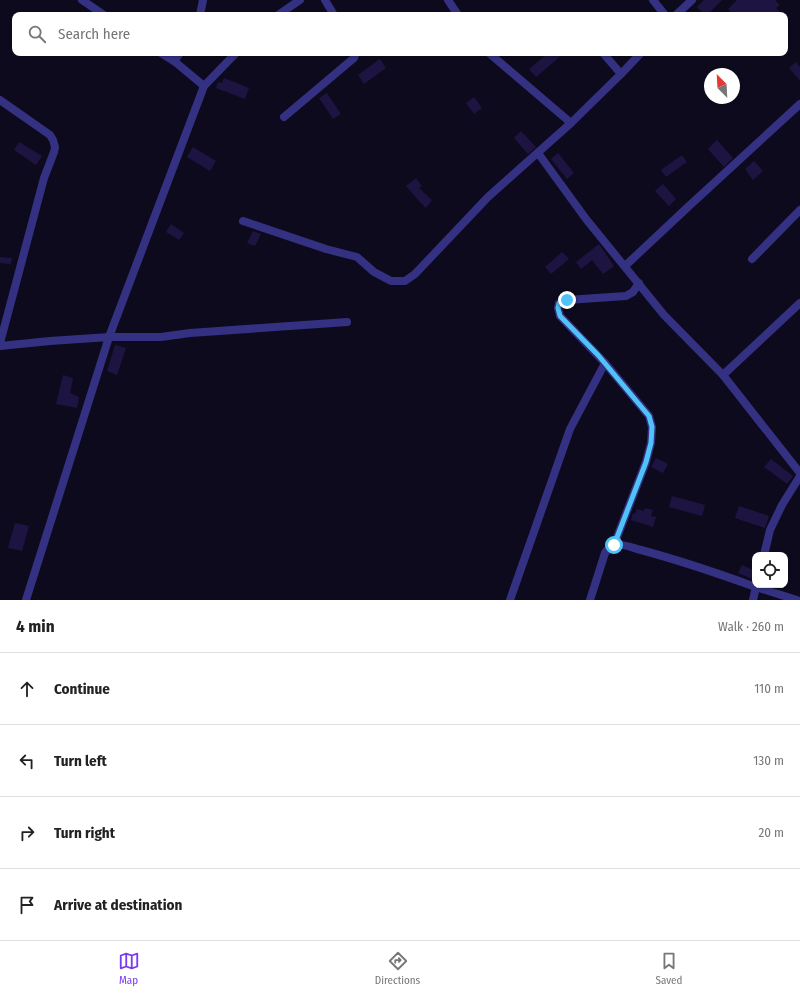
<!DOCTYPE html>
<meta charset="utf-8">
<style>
body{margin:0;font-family:"Fira Sans Condensed",sans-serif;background:#f2f2f2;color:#222}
.controls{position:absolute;right:12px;bottom:12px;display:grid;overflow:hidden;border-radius:8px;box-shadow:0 1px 3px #0004}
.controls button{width:36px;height:36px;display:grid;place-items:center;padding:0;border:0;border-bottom:1px solid #e0e0e0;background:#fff;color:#222;font:20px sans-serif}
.compass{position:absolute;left:704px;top:68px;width:36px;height:36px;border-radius:50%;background:#fff;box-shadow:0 1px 3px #0004;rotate:336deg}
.stop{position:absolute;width:12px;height:12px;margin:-9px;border:3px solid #4fc3f7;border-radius:50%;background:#fff}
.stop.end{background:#4fc3f7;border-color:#fff;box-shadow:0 1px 4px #0008}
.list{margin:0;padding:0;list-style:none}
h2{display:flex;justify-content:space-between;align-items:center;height:52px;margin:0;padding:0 16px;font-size:17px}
h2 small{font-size:13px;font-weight:400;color:#767676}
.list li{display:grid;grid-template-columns:26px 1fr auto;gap:12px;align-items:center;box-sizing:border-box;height:72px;padding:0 16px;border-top:1px solid #e0e0e0}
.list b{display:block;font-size:15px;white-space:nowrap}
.list em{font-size:13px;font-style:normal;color:#767676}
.icon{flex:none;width:22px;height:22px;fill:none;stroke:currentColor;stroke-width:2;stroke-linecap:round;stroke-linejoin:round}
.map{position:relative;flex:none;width:800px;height:600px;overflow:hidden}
.search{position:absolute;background:#fff;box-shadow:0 1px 3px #0004;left:12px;right:12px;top:12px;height:44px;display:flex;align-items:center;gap:10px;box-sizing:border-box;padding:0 14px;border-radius:8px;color:#767676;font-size:15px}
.sheet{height:340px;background:#fff}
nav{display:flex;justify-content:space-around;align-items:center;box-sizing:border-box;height:56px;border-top:1px solid #e0e0e0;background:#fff;font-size:11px;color:#767676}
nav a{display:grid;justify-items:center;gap:2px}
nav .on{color:#7c3aed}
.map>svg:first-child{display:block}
.building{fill:#1e1441}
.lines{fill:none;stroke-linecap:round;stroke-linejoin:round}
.minor{stroke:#343182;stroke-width:8}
.route{stroke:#4fc3f7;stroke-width:5}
</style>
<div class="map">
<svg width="800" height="600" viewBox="0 0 800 600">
<rect width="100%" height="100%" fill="#0e0a1e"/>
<g class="building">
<path d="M704 0H722L707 15H705L697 7Z"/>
<path d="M737 0H775L780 5 776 8 782 15H734L728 9Z"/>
<path d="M548 53H564L536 77 529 69Z"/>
<path d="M380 59 386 68 364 84 358 75Z"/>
<path d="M796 62 800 67V81L789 68Z"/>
<path d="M224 78 249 88 245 99 216 88 218 82 222 83Z"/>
<path d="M327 93 341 114 333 119 319 98Z"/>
<path d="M474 97 482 108 474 114 466 103Z"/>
<path d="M521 131 536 147 528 154 514 138Z"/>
<path d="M717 140 733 158 724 167 708 149Z"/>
<path d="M19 142 42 156 36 165 14 150Z"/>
<path d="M193 147 216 161 210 171 187 157Z"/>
<path d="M558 153 574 173 567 179 551 159Z"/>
<path d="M682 155 687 162 666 177 661 170Z"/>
<path d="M754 161 763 171 753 180 745 169Z"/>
<path d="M416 178 422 186 419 188 432 200 426 208 420 202 406 186Z"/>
<path d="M663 184 676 199 669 206 655 191Z"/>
<path d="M171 224 184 233 179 240 166 232Z"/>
<path d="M253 231 261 234 255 246 247 243Z"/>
<path d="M599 244 614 266 603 274 592 260 581 269 576 262Z"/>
<path d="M562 252 569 259 551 274 545 267Z"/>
<path d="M0 257 12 258 11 264 0 263Z"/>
<path d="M115 345 126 348 117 375 107 371Z"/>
<path d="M63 375 73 378 70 393 79 397 77 408 56 404Z"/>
<path d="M656 458 668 464 663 473 651 467Z"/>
<path d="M771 459 793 476 787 484 764 467Z"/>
<path d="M672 496 705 505 702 516 669 507Z"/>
<path d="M739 506 769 516 765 528 735 518Z"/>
<path d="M645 508 653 510 651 516 656 517 653 527 631 520 633 513 635 514 637 509 644 511Z"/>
<path d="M15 523 29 526 22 551 8 548Z"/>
<path d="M742 565 755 571V580L738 573Z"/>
</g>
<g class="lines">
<g class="minor">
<path d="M82 0 104 15"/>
<path d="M325 0 334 15"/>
<path d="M448 0 458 15"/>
<path d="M653 0 665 15"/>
<path d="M200 15 203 0"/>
<path d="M278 15 300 0"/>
<path d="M676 15 692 0"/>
<path d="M161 53 174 61 204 86"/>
<path d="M489 53 571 123"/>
<path d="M603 53 621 74"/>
<path d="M174 61 180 53"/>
<path d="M0 100 50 135 53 140 55 147 54 152 44 178 0 343"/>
<path d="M284 117 354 58 356 53"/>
<path d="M538 153 586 219 664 315 723 375 800 473"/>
<path d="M243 221 326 249 357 257 374 272 391 281H405L415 274 488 197 571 123 621 74 641 53"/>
<path d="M752 259 800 210"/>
<path d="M625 266 689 206 800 104"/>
<path d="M0 346 50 341 109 337H161L190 333 347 322"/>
<path d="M605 363 649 416 652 427 651 443 646 462 614 545"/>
<path d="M723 375 800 303"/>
<path d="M764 555 770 530 782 505 800 476"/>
<path d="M26 600 109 337 204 86 236 53"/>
<path d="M510 600 570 429 605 363 560 316 558 308 559 303 567 300 626 296 633 292 639 283"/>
<path d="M590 600 605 553C607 550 609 547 614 545 622 543 633 548 641 550 678 560 714 572 750 585L756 587 757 585"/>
<path d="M753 600 756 587 797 600"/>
</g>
</g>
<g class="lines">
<path class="route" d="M567 300 559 303 558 308 560 316 598 355 649 416 652 427 651 443 646 462 614 545"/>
</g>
</svg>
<div class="controls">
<button><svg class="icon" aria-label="locate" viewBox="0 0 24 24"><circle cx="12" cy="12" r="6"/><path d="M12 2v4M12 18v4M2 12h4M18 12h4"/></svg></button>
</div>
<svg class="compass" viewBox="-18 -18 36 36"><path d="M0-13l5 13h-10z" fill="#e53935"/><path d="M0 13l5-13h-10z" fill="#767676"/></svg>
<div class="stop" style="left:614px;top:545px"></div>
<div class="stop end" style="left:567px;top:300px"></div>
<div class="search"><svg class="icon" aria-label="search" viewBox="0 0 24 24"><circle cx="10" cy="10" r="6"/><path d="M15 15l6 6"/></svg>Search here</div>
</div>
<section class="sheet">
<h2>4 min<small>Walk · 260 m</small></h2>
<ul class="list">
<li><svg class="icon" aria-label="ahead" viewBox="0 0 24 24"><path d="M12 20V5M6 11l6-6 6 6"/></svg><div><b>Continue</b></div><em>110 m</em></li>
<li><svg class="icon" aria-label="left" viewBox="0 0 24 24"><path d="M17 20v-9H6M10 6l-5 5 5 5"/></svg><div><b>Turn left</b></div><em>130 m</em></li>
<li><svg class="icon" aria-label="right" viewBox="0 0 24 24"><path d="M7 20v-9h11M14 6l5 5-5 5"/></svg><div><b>Turn right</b></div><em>20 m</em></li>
<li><svg class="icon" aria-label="arrive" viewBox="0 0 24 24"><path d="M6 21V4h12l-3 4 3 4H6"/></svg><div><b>Arrive at destination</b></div></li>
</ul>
</section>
<nav>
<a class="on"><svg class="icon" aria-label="map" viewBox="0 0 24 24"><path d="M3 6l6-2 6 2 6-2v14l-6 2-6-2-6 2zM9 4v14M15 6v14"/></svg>Map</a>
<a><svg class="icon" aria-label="directions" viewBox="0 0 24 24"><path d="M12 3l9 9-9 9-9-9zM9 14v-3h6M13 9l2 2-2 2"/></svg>Directions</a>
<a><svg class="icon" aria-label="saved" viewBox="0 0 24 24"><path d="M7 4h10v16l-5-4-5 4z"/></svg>Saved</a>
</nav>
